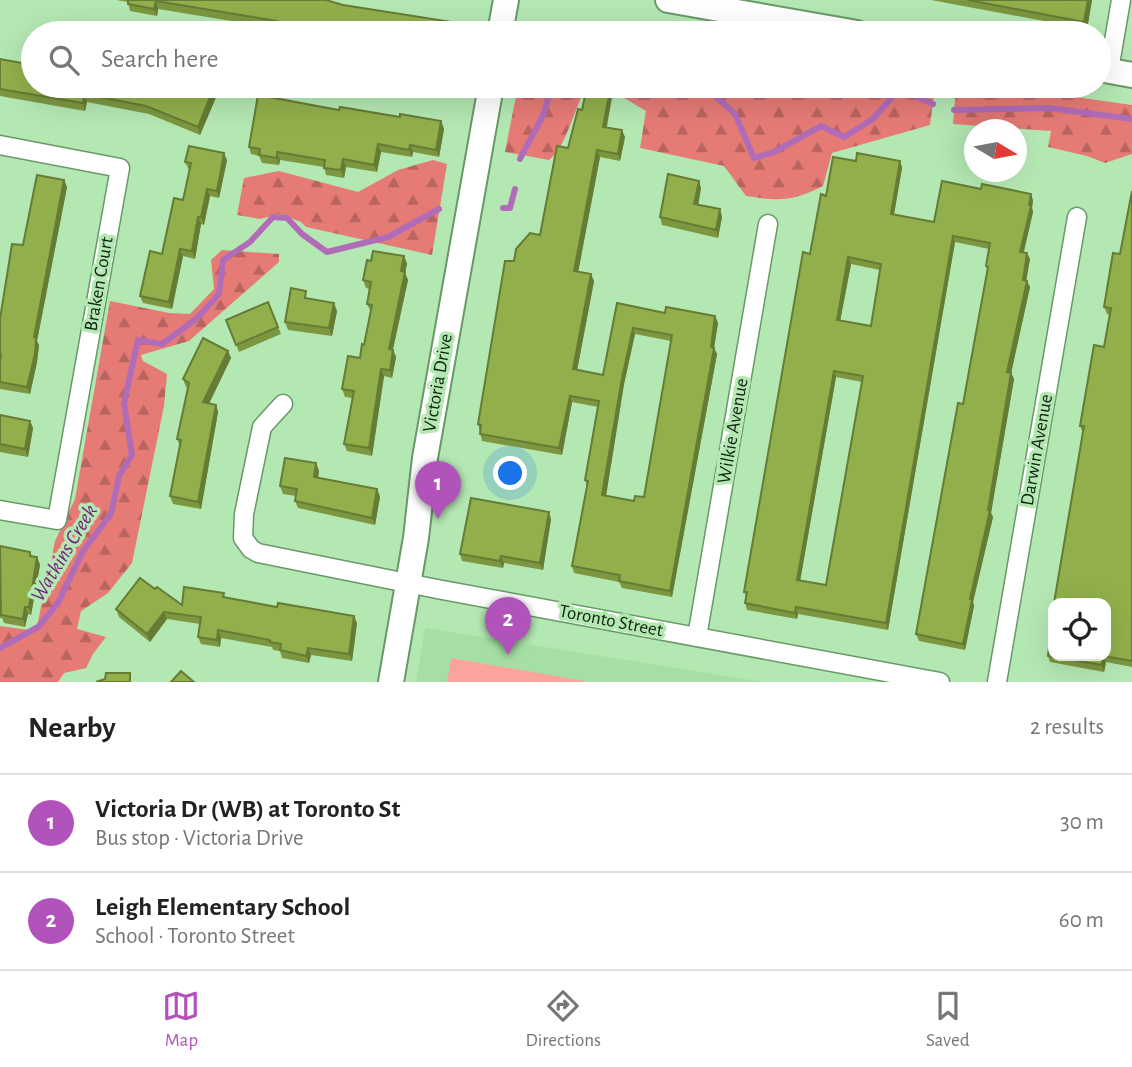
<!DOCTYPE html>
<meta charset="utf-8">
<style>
body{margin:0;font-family:"Alegreya Sans",sans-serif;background:#f6f6f6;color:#222}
.controls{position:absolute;right:21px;bottom:21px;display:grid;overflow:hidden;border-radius:14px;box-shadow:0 7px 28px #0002}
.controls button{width:63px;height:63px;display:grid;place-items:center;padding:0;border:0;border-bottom:2px solid #e0e0e0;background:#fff;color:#222;font:35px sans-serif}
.compass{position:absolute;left:964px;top:119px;width:63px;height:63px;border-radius:50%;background:#fff;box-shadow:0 7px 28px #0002;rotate:100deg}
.you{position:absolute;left:511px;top:474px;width:24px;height:24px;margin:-18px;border:5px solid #fff;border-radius:50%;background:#1a73e8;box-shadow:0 0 0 10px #1a73e833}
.badge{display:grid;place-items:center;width:46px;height:46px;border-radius:50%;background:#b252bb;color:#fff;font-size:23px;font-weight:700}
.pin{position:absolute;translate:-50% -58px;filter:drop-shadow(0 2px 4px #0008)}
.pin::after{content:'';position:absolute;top:37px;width:24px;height:21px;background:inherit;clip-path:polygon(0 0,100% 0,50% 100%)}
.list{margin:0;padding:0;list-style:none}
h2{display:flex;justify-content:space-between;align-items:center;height:91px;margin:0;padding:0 28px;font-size:30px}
h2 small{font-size:23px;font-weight:400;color:#767676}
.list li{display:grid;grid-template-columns:46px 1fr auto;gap:21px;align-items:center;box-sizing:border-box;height:98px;padding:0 28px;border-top:2px solid #e0e0e0}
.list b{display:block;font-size:26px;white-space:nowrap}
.list p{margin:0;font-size:23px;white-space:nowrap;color:#767676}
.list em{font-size:23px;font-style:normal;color:#767676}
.icon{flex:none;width:38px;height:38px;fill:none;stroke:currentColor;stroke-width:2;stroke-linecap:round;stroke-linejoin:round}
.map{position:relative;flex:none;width:1132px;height:682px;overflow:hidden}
.search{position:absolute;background:#fff;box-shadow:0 7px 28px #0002;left:21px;right:21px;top:21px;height:77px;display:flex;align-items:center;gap:18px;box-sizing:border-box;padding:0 24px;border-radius:38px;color:#767676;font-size:26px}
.sheet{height:287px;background:#fff}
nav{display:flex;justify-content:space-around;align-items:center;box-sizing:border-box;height:98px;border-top:2px solid #e0e0e0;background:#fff;font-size:19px;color:#767676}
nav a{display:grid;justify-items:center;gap:4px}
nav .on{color:#b252bb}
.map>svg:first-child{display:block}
.built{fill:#a5dfa4}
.forest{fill:url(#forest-firs)}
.garden{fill:#fba39c}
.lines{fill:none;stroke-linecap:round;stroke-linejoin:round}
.stream{stroke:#b16cb8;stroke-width:6}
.street-casing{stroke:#689967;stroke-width:21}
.secondary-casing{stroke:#689967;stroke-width:28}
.street{stroke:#fff;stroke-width:18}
.secondary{stroke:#fff;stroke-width:24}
.wall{fill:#7d9740;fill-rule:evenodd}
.shaded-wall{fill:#667b34}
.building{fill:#91b04b;stroke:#667b34;stroke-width:2;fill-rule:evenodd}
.labels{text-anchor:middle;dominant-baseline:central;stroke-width:7;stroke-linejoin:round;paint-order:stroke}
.street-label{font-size:19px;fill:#0d210d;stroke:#b4e8b3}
.water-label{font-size:21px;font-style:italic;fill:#741f7d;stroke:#b4e8b3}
</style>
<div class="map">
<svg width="1132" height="682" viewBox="0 0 1132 682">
<defs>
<pattern id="forest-firs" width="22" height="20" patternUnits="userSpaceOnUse" patternTransform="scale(1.75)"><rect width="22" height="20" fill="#e67b76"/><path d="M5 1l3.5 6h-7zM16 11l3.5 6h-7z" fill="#b9645f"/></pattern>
</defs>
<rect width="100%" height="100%" fill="#b4e8b3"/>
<path class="built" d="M425 628 764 682H416Z"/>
<g class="forest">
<path d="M553 21 619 33H623H531L536 26Z"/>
<path d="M518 86H935L930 125 832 153 823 186C791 202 780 201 746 196L724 166 640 148 646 111 621 96 586 88C574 108 567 146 549 160L505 152Z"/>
<path d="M956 86 1047 93 1132 105V154L1105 163 1087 156 1048 147 1051 131 953 124Z"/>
<path d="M433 160 447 164 432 255 306 227 301 222 280 214 260 219 237 215 244 178 279 171 358 192 398 170Z"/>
<path d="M222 250 279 254V262L189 341 141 355 143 361 167 374 164 406 132 563 108 593 81 611 77 629 106 637 93 654 86 668 64 673 58 682H0V626L36 631 55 541 75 499 110 301 169 313 190 314 214 289 211 260Z"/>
</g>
<path class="garden" d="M451 658 584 681V682H447Z"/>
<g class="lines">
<g class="stream">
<path d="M659 86 662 88 677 86"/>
<path d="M705 86 735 114 754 158 774 152 821 126 844 137 873 119 893 96 905 92 933 104"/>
<path d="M954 110 1049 108 1132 119"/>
<path d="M520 159C527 144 536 131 542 117 548 105 546 95 556 86"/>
<path d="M503 208H510L515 189"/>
<path d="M0 648 38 627 58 603 83 551 111 514 119 476 132 455 124 403 138 340 162 344 196 319 219 294 223 260 250 242 273 217 287 218 302 234 327 252 388 237 439 209"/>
</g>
<defs>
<g id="street">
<path d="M1109 70 1121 0"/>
<path d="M0 145 120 168 57 520 0 510"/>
<path d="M283 404 262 427 244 514 243 538 251 549 258 553 437 589 940 682"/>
<path d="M697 637 768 224"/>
<path d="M997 682 1077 217"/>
</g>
<g id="secondary">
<path d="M668 0 857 33"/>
<path d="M500 33 506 0"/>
<path d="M1099 69 1132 75"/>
<path d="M391 682 416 538 425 458 491 86"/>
</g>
</defs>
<use href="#street" class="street-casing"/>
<use href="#secondary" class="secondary-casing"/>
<use href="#street" class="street"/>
<use href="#secondary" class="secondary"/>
</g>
<g class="wall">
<path d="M116 0H326L343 5 452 22 453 24 463 26 465 33H275V28L158 9 157 16 130 11 128 2Z"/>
<path d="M931 0H1092L1087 29Z"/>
<path d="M0 59 33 86 217 95 200 135 149 114 87 102 85 111 0 96Z"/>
<path d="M610 90 612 97 607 127 625 137 620 161 600 157 578 272 594 281 577 370 603 375 617 303 665 313 715 316 718 323 714 348 717 354 672 597 622 588 619 582 574 573 572 566 587 486 585 480 598 407 572 402 562 455 482 441 478 424 514 261 540 235 582 110 592 92ZM635 334 671 341 644 497 634 501 606 496 624 384Z"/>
<path d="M339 110 441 121 444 129 439 157 413 152 412 157 381 152 377 172 346 167 344 178 326 175 324 167 280 160 279 165 262 163 259 156 251 154 249 147Z"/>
<path d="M227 160 219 198 210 196 204 225 201 224 195 259 183 256 172 309 143 303 140 296 162 254 183 200 189 170 185 162Z"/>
<path d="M856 161H900L902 168 894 214 934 222 1033 200 1032 208 1033 212 1024 252 1030 259 1026 281 1030 287 1011 373 1014 379 991 513 993 517 973 602 974 606 965 650 919 641 916 634 963 404 988 270 986 266 989 249 955 242 888 630 798 614 797 619 747 610 745 603 746 596 744 592 810 254 826 196ZM851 264 880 270 871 326 840 321ZM836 377 862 382 826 585 800 581Z"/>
<path d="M64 180 67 187 37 341 39 345 37 362 30 394 0 389V319L23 245Z"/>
<path d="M701 188 698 205 720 209 722 217 718 238 662 225 660 217Z"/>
<path d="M1132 191V667L1106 662 1104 672 1050 662 1048 656 1083 433 1080 426 1104 347 1110 315 1107 314 1104 307 1120 254Z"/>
<path d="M404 256 407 264 405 273 408 280 393 350 396 357 392 378 384 376 372 456 347 451 344 444 352 398 345 397 342 389 360 358 364 345 371 312 367 304 370 289 366 288 363 280 371 261Z"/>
<path d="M309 299 337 311 332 336 288 330 285 322Z"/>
<path d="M268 302 281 334 239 352 226 320Z"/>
<path d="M228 351 231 358 209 403 216 405 218 412 201 509 173 504 170 496 180 446 177 439 188 388 186 387 183 379Z"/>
<path d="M0 415 30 421 33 428 28 457 0 452Z"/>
<path d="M316 463 319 471 318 478 377 489 380 497 375 525 298 508 295 501 296 496 283 494 280 486Z"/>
<path d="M551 519 543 570 504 563 503 568 462 561 460 554Z"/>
<path d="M0 546 30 552 32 556 37 557 40 565 31 615 28 614 25 627 4 623 2 618H0Z"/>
<path d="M155 589 182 605 225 597 357 623 352 661 311 655 309 663 282 658 280 651 273 650 272 647 221 638 220 647 201 644 198 637 200 624 167 619 150 642 119 617 116 609Z"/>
</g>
<g class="shaded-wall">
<path d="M1088 0H1092L1087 29 1084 22Z"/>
<path d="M156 1 158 9 157 16 154 9Z"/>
<path d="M214 87 217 95 200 135 198 127Z"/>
<path d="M610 90 612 97 605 133 603 127Z"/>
<path d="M84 94 87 102 85 111 83 103Z"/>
<path d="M441 121 444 129 439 157 436 150Z"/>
<path d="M622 130 625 137 620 161 618 154Z"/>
<path d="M378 144 381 152 377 172 374 165Z"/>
<path d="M410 145 413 152 412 157 409 150Z"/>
<path d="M597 150 600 157 577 278 574 271Z"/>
<path d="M277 152 280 160 279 165 277 158Z"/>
<path d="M224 153 227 160 219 198 217 191Z"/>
<path d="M343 159 346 167 344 178 341 170Z"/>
<path d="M900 161 902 168 893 220 891 214Z"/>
<path d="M64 180 67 187 37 341 39 345 37 362 30 394 27 387 34 337Z"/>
<path d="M699 181 701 188 697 212 694 204Z"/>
<path d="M207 189 210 196 204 225 201 217Z"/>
<path d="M1031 194 1033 200 1032 208 1033 212 1022 258 1020 252Z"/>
<path d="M720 209 722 217 718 238 716 230Z"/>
<path d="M198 217 201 224 195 259 192 251Z"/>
<path d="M953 236 955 242 888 630 886 623Z"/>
<path d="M180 249 183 256 172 309 169 302Z"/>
<path d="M1027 253 1030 259 1025 287 1023 280Z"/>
<path d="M404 256 407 264 405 273 408 280 391 357 389 349Z"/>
<path d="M848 257 851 264 839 327 837 320Z"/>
<path d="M591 274 594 281 576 376 573 369Z"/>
<path d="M1027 281 1030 287 1010 378 1007 372Z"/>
<path d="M334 303 337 311 332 336 329 328Z"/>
<path d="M715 316 718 323 714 348 717 354 672 597 670 591Z"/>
<path d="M633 328 635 334 624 384 605 502 602 495 622 378Z"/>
<path d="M393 350 396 357 392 378 390 370Z"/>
<path d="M228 351 231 358 206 410 203 402Z"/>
<path d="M381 369 384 376 372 456 369 448Z"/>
<path d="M834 371 836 377 799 587 797 580Z"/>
<path d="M1011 373 1014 379 991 513 993 517 973 602 974 606 965 650 963 644 970 599 988 510Z"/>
<path d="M570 396 572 402 562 455 559 448Z"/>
<path d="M216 405 218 412 201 509 198 502Z"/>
<path d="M30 421 33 428 28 457 25 449Z"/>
<path d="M316 463 319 471 317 485 314 477Z"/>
<path d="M377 489 380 497 375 525 372 518Z"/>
<path d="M549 512 551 519 543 570 540 563Z"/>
<path d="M501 556 504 563 503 568 500 561Z"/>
<path d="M37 557 40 565 31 615 29 607Z"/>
<path d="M25 607 28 614 25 627 23 619Z"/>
<path d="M796 607 798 614 797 619 795 613Z"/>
<path d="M164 612 167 619 150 642 147 634Z"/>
<path d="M354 616 357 623 352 661 349 654Z"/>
<path d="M218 630 221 638 220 647 217 640Z"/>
<path d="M308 648 311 655 309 663 306 656Z"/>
<path d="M1103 656 1106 662 1104 672 1102 665Z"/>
</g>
<g class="building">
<path d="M128 0H326L343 5 452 22V24L463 26 461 33H275L277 21 156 1 154 9 128 4Z"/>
<path d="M968 0H1088L1084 22Z"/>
<path d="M0 59 33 65V86H211L214 87 198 127 146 106 84 94 83 103 0 89Z"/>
<path d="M592 87 610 90 603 127 622 130 618 154 597 150 574 271 591 274 573 369 603 375 617 303 665 313 666 307 715 316 711 347 714 348 670 591 619 581 620 575 572 566 588 481 585 480 599 401 570 396 559 448 480 434 481 425 478 424 505 261H514L516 249 530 233 540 235 557 146 568 148 578 109 582 110 586 91 592 92ZM633 328 672 335 644 497 635 496 634 501 602 495 622 378Z"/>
<path d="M258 95 339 110 340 107 400 117V114L441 121 436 150 410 145 409 150 378 144 374 165 343 159 341 170 324 168 325 160 277 152V158L259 155 260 149 249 147Z"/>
<path d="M189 146 224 153 217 191 207 189 201 217H198L192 251 180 249 169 302 140 296 150 251 162 254 174 198 183 200 191 163 185 162Z"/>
<path d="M857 153 900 161 891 214 934 222 942 181 981 189 982 184 1031 194 1029 205 1031 206 1020 252 1027 253 1023 280 1027 281 1007 372 1011 373 988 510H990L970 599 972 600 963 644 916 634 958 403 963 404 988 267 986 266 990 243 953 236 886 623 796 607 795 613 745 603 747 592H744L803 252 810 254 821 194 826 196 833 157 856 161ZM848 257 881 264 871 326 837 320ZM834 371 863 376 826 585 797 580Z"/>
<path d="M668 174 699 181 694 204 720 209 716 230 660 217Z"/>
<path d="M37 175 64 180 34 337 36 338 35 354 27 387 0 382V362L1 355H0V319L12 244 23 245Z"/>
<path d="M1132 191V661L1103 656H1106V603H1054L1084 426H1080L1094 345 1104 347 1111 308 1104 307 1113 253 1120 254Z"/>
<path d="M373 251 404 256 401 271 405 272 389 349 393 350 390 370 381 369 369 448 344 444 354 391 342 389 348 356 360 358 362 344 364 345 372 305 367 304 371 282 363 280 367 260 371 261Z"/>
<path d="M291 288 306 291 305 298 334 303 329 328 285 322Z"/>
<path d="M268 302 278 327 236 345 226 320Z"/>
<path d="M203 338 228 351 203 402 216 405 198 502 170 496 181 440 177 439 189 383 183 379Z"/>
<path d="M0 415 30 421 25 449 0 444Z"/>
<path d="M285 458 316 463 314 477 377 489 372 518 295 501 297 489 280 486Z"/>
<path d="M471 498 549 512 540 563 501 556 500 561 460 554Z"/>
<path d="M0 546 30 552V556L37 557 29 607H25L23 619 1 615Z"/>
<path d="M140 578 155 589 157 587 182 605 184 587 224 593 223 597 277 607 278 603 354 616 349 654 308 648 306 656 280 650 281 644 270 642V640L218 630 217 640 198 637 201 617 164 612 147 634 116 609Z"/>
<path d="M1053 608V656H1103L1102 665 1048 656Z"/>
<path d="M181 671 194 682H171Z"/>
<path d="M106 673H130V682H96L105 679Z"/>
</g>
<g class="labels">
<g class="street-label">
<text transform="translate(99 284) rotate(-80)">Braken Court</text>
<text transform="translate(438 383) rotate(-80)">Victoria Drive</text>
<text transform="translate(733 431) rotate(-80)">Wilkie Avenue</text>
<text transform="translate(1037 450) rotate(-80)">Darwin Avenue</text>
<text transform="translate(611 621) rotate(11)">Toronto Street</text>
</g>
<g class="water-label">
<text transform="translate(64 553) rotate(-59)">Watkins Creek</text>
</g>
</g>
</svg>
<div class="controls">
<button><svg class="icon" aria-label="locate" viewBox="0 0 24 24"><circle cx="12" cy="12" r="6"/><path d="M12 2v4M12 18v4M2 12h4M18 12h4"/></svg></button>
</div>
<svg class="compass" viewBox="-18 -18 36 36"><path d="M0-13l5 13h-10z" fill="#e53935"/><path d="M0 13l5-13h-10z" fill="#767676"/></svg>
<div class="you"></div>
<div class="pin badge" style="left:438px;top:519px">1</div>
<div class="pin badge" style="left:508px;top:655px">2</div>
<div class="search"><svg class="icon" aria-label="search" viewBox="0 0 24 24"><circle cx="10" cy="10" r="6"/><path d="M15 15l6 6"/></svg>Search here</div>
</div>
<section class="sheet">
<h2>Nearby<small>2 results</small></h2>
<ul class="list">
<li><span class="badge">1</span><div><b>Victoria Dr (WB) at Toronto St</b><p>Bus stop · Victoria Drive</p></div><em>30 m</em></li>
<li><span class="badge">2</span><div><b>Leigh Elementary School</b><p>School · Toronto Street</p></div><em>60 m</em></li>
</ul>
</section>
<nav>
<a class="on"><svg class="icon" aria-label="map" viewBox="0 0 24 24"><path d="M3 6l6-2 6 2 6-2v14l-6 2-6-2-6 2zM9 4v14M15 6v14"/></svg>Map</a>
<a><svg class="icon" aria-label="directions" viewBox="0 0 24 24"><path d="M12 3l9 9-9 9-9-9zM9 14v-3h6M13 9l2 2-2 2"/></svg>Directions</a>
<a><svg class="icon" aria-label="saved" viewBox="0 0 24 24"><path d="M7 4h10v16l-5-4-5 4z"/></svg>Saved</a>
</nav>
